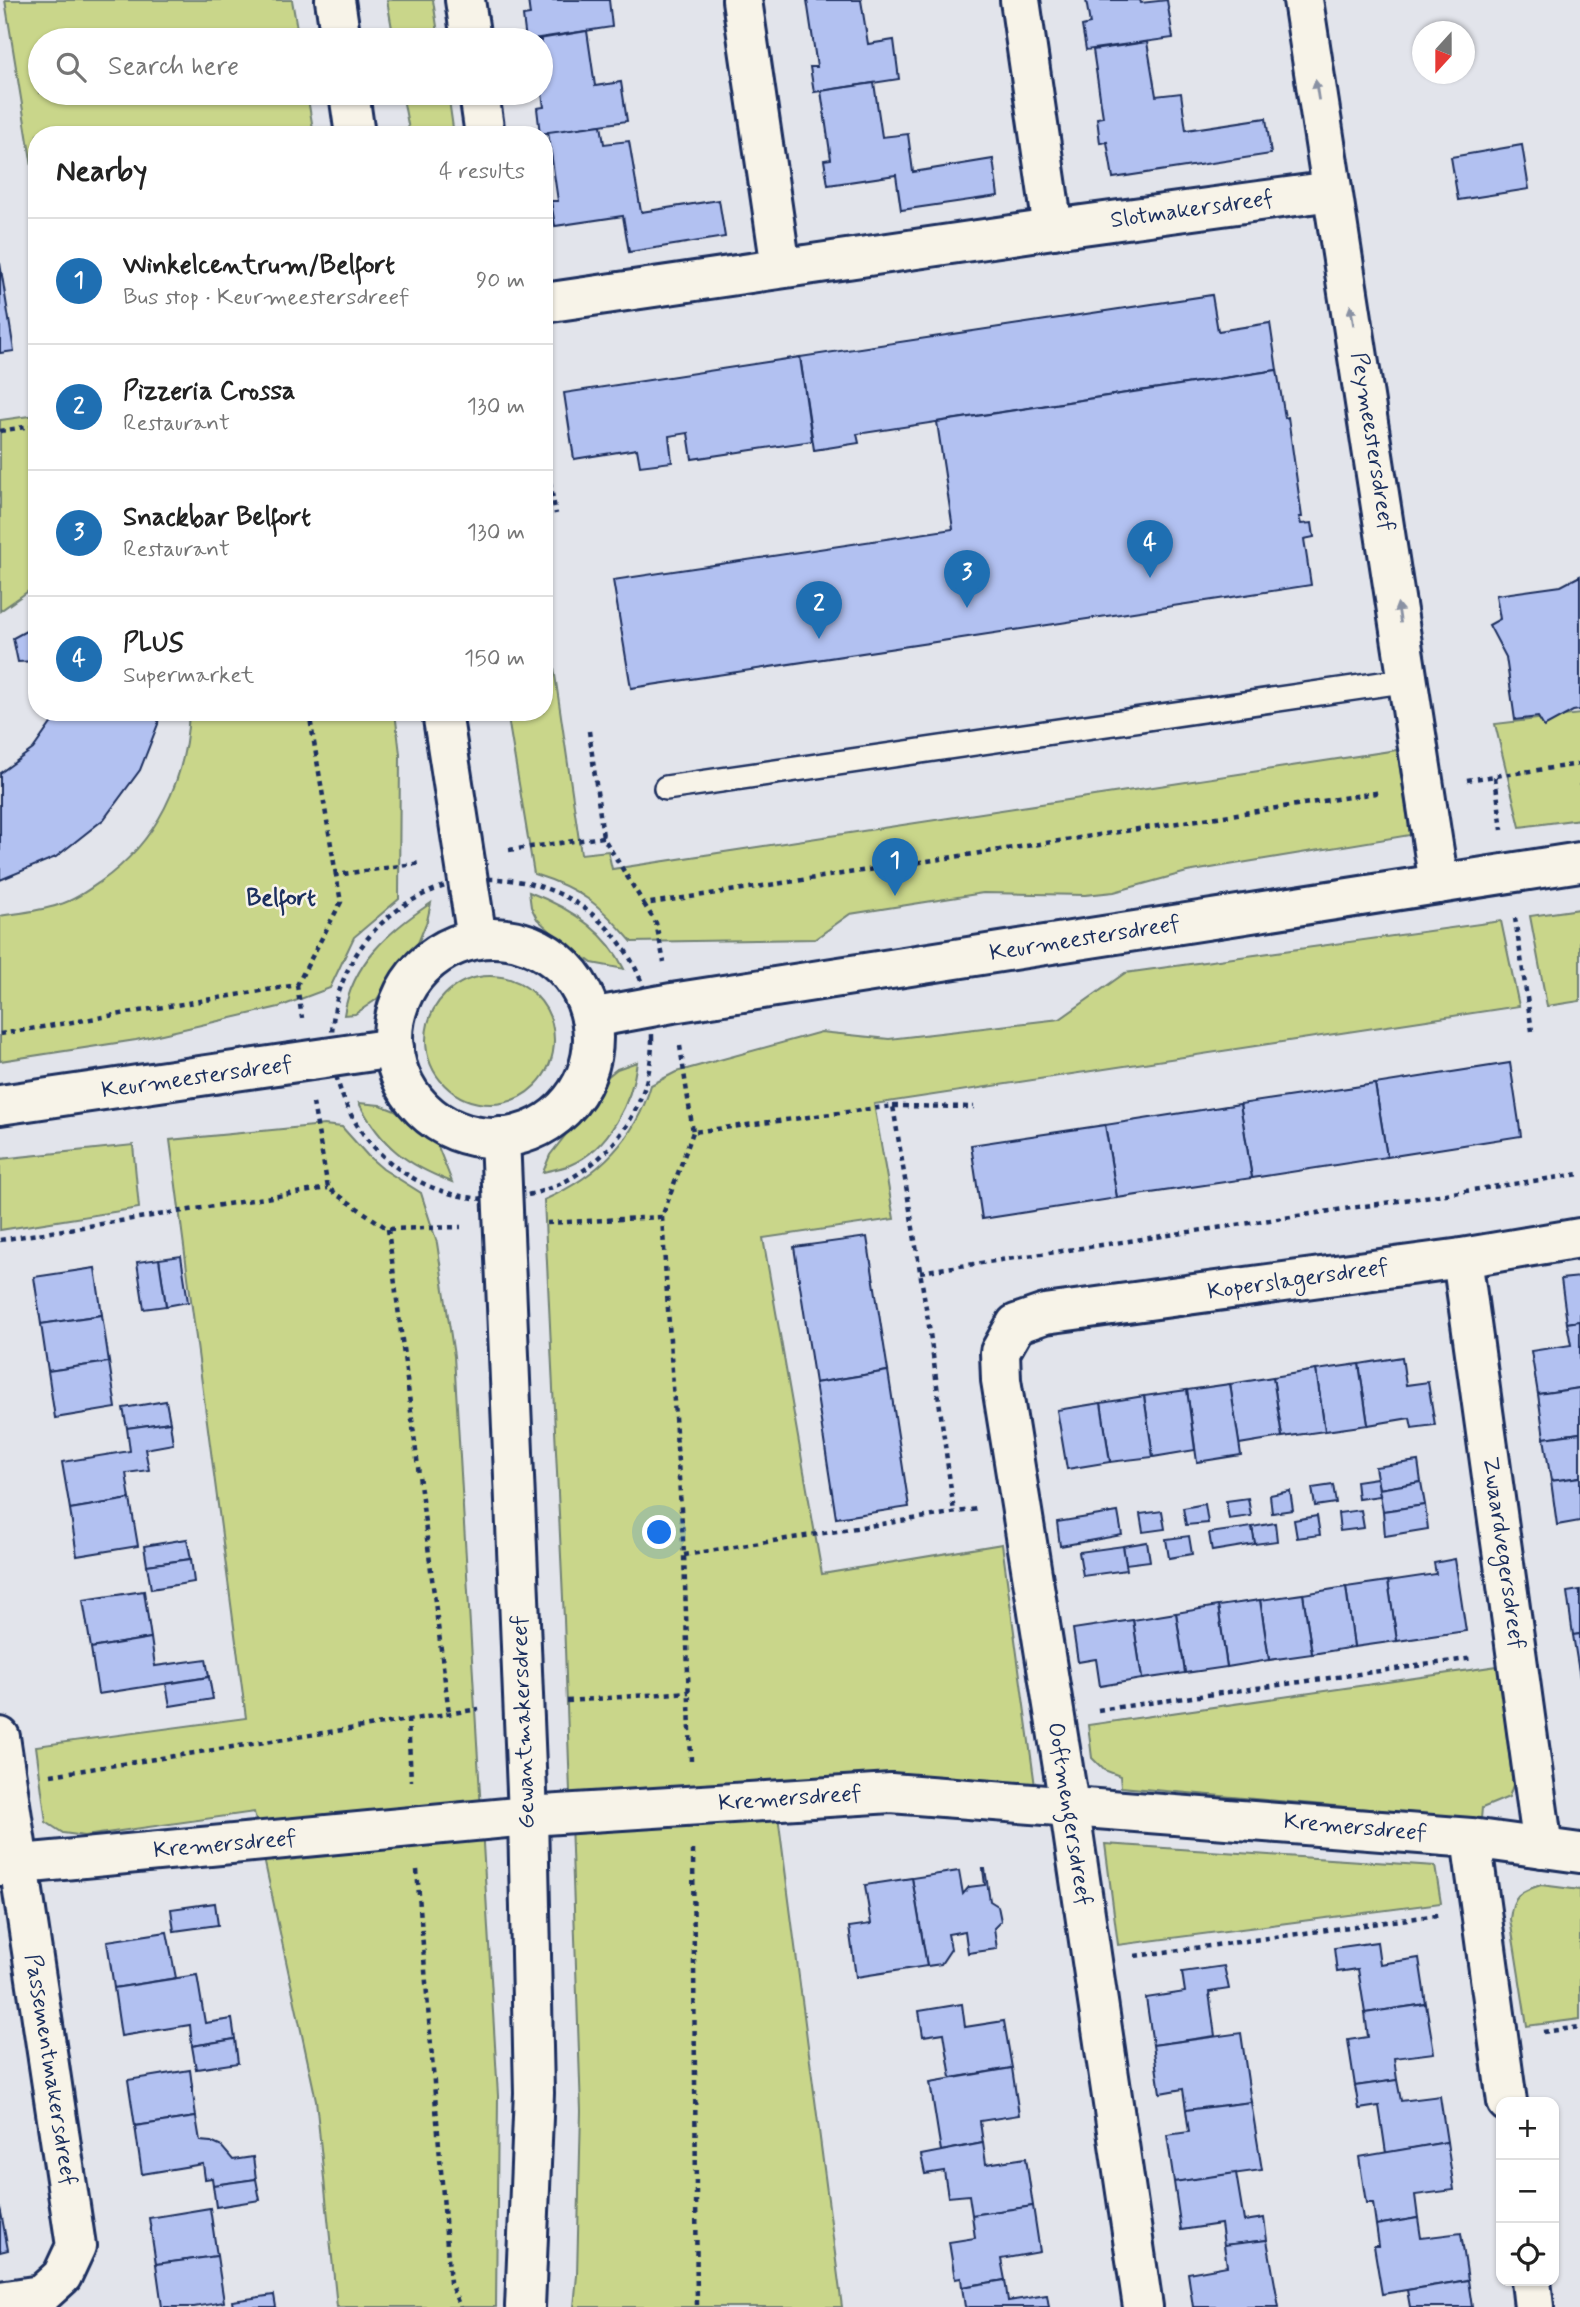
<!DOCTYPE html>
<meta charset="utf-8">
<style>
body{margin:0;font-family:Mynerve,sans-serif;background:#f6f6f6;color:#222}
.controls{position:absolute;right:21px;bottom:21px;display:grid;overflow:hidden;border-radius:14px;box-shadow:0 2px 5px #0004}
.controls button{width:63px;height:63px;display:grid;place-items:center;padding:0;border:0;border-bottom:2px solid #e0e0e0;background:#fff;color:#222;font:35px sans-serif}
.compass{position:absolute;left:1412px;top:21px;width:63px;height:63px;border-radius:50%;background:#fff;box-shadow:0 2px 5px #0004;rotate:201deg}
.you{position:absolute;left:660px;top:1533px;width:24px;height:24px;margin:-18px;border:5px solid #fff;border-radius:50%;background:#1a73e8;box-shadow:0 0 0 10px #1a73e833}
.badge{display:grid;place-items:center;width:46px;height:46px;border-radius:50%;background:#1f6fb2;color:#fff;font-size:23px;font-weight:700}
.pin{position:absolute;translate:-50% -58px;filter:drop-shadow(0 2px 4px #0008)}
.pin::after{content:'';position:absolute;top:37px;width:24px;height:21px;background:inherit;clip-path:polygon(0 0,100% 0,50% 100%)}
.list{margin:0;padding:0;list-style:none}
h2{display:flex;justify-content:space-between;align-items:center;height:91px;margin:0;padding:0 28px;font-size:30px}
h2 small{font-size:23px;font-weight:400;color:#767676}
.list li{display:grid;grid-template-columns:46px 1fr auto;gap:21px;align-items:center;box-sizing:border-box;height:126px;padding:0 28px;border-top:2px solid #e0e0e0}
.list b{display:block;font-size:26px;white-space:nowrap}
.list p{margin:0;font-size:23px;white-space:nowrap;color:#767676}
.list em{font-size:23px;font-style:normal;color:#767676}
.icon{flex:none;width:38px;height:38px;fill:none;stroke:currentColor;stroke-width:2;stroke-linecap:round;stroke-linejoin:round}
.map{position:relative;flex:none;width:1580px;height:2307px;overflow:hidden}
.search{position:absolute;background:#fff;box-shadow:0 2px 5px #0004;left:28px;top:28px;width:525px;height:77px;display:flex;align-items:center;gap:18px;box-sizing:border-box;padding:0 24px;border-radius:38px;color:#767676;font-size:26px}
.panel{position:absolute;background:#fff;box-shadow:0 2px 5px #0004;left:28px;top:126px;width:525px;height:595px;border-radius:28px}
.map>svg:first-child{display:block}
.green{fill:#c9d68a;stroke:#728274;stroke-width:2}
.building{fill:#b2c1f1;stroke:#1b2f5e;stroke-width:2}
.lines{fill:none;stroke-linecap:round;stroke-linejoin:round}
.service-casing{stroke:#1b2f5e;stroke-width:28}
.minor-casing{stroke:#1b2f5e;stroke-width:44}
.tertiary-casing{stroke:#1b2f5e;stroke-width:44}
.path{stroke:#1b2f5e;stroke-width:4.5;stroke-dasharray:5 5;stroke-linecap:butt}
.service{stroke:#f7f3e8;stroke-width:23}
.minor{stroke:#f7f3e8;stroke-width:38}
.tertiary{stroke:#f7f3e8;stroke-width:38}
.oneway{fill:#8991a3}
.labels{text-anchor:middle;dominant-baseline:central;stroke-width:5;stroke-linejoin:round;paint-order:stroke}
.street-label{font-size:23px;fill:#1b2f5e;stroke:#f7f3e8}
.neighbourhood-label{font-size:24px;font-weight:bold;fill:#1b2f5e;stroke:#f7f3e8}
</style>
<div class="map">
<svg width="1580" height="2307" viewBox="0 0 1580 2307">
<rect width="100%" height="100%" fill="#e2e4eb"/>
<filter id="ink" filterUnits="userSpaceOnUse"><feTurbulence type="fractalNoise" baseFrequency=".0143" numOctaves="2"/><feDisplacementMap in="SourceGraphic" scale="14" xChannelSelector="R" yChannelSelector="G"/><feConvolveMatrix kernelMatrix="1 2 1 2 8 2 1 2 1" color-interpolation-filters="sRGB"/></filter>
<g filter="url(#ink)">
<g class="green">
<path d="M5 0H292L299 40H40V93H307L314 135H37V197Z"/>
<path d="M387 0H433L439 40H394Z"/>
<path d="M402 93H448L454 135H410Z"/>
<path d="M37 415V585L0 611V420Z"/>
<path d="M544 599 581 854 608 851 612 869 1397 750 1410 835 1187 872 1114 892 1085 895 983 893 850 914 815 939 632 942C600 905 582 889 534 874L507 712H544Z"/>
<path d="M189 712H395L400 754 399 899 354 937 330 988 279 1007 136 1040 0 1061V916C19 913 40 911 58 905 73 901 87 891 100 882 157 842 186 781 189 712Z"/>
<path d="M1580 714V819L1520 827 1495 724Z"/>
<path d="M529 892C568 907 606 930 624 969L592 963 560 940 537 919 531 907Z"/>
<path d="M431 903 427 921 414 953 377 999 355 1014 344 1015C352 963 389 931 431 903Z"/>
<path d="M1580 909V1001L1547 1006 1530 916Z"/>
<path d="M1501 921 1519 1006 874 1104 894 1219 763 1238 822 1574 1002 1544 1035 1786 774 1785 842 2307H574L577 2275 581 2111 564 1619 544 1200C596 1177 635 1141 651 1085L676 1072 821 1032 889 1039 1060 1019 1125 973Z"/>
<circle cx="490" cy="1040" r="64"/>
<path d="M637 1062C632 1101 610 1148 570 1165 562 1168 552 1170 543 1172L550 1155 589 1105 601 1082 617 1069Z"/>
<path d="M359 1103 380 1105 395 1111 437 1144 452 1182C407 1165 381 1146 359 1103Z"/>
<path d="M324 1125 342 1127 368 1156 383 1169 421 1193 437 1243 454 1356 498 2096 496 2307H337L316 2100 254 1812 85 1836 63 1833 46 1822 36 1746 246 1718 170 1140Z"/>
<path d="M133 1145 139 1208 0 1230V1159Z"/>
<path d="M1498 1666 1513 1785 1509 1797 1482 1808 1481 1819 1121 1787 1120 1776 1104 1770 1092 1758 1088 1725Z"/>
<path d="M1105 1844 1435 1866 1441 1903 1118 1945Z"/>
<path d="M1541 1885 1580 1890V2019L1527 2026 1510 1919C1513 1894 1519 1892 1541 1885Z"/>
</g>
<g class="building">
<path d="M528 0H609L612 27 526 40 523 16 530 15Z"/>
<path d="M807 0H861L868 44 894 40 899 79 814 92 810 67H817Z"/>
<path d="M1086 0H1140L1141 3 1167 0 1173 38 1086 50 1082 26 1090 24Z"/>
<path d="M587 31 595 86 621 82 627 121 540 134 537 108 544 107 541 87V40H533Z"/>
<path d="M1147 42 1156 96 1181 93 1186 130 1266 118 1271 154 1113 178 1107 142 1100 143 1097 118 1103 117 1093 50Z"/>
<path d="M874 83 882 137 908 134 913 172 993 159 998 196 901 210 896 175 828 185 824 160 831 159 821 91Z"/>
<path d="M601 125 604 144 629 141 641 212 719 200 725 237 629 252 623 216 555 226 551 201H558L548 132Z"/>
<path d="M1522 145 1529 189 1458 200 1451 157Z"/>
<path d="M0 263 14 351 0 353Z"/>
<path d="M1212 295 1218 331 1270 323 1277 370 857 434 859 443 814 450 800 357Z"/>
<path d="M800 357 812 441 692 459 688 433 669 436 672 462 640 466 637 449 574 459 564 393Z"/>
<path d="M1277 370 1285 418 1288 417 1302 517H1299L1301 524 1312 523 1314 537 1304 539 1311 585 631 688 613 580 953 529 937 422Z"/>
<path d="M1580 576V710L1573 711 1544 727 1538 717 1515 720 1506 657 1489 625 1500 619 1496 595 1561 586Z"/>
<path d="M37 625V661L18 662 13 638Z"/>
<path d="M56 712H159L158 724 140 770 104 819 56 857 0 880V773L33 749 52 722Z"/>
<path d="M1510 1063 1521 1136 1387 1157 1375 1084Z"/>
<path d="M1375 1084 1387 1157 1252 1178 1240 1104Z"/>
<path d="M1240 1104 1252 1178 1117 1198 1105 1125Z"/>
<path d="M1105 1125 1117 1198 982 1219 971 1145Z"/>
<path d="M867 1237 888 1371 815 1383 794 1247Z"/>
<path d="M181 1256 188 1302 166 1306 159 1259Z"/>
<path d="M159 1259 166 1306 144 1309 137 1262Z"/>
<path d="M95 1268 102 1315 41 1324 34 1277Z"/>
<path d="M1580 1277V1321L1567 1323 1561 1279Z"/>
<path d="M102 1315 109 1362 48 1371 41 1324Z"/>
<path d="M1580 1321V1388L1538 1394 1531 1351 1571 1345 1567 1323Z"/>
<path d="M1402 1357 1406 1385 1428 1382 1435 1425 1412 1428 1410 1418 1368 1425 1359 1364Z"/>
<path d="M109 1362 116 1408 55 1418 48 1371Z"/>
<path d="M1359 1364 1368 1425 1325 1431 1316 1370Z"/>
<path d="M1316 1370 1325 1431 1282 1437 1273 1377Z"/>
<path d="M888 1371 909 1507 836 1518 815 1383Z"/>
<path d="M1273 1377 1282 1437 1239 1444 1230 1384Z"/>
<path d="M1230 1384 1241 1455 1197 1462 1187 1390Z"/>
<path d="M1580 1388V1433L1544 1438 1538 1394Z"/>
<path d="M1187 1390 1195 1450 1153 1457 1144 1396Z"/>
<path d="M1144 1396 1153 1457 1110 1462 1101 1403Z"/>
<path d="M166 1401 170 1422 127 1428 123 1408Z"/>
<path d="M1101 1403 1110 1462 1067 1469 1057 1410Z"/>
<path d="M170 1422 173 1444 145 1449 149 1470 126 1473 130 1499 70 1509 62 1462 130 1451 127 1428Z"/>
<path d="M1580 1433V1477L1551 1481 1544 1438Z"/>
<path d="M1418 1461 1421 1482 1379 1489 1375 1467Z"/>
<path d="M1580 1477V1521L1557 1525 1551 1481Z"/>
<path d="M1377 1478 1380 1496 1358 1499 1356 1481Z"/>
<path d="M1421 1482 1425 1505 1383 1511 1379 1489Z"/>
<path d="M1333 1485 1336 1503 1315 1506 1312 1488Z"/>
<path d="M1290 1491 1293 1510 1272 1513 1270 1495Z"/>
<path d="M1248 1498 1251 1516 1229 1519 1226 1501Z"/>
<path d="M130 1499 138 1546 77 1556 70 1509Z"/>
<path d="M1205 1504 1208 1523 1186 1525 1183 1508Z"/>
<path d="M1425 1505 1428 1529 1385 1536 1383 1511Z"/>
<path d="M1361 1510 1364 1528 1340 1531 1338 1513Z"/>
<path d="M1162 1511 1165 1529 1143 1532 1140 1514Z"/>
<path d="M1118 1512 1122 1535 1060 1546 1057 1522Z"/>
<path d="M1317 1516 1320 1535 1297 1538 1294 1520Z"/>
<path d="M1275 1523 1277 1541 1255 1544 1252 1527Z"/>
<path d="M1252 1527 1255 1544 1212 1551 1209 1533Z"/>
<path d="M1189 1536 1192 1554 1169 1558 1166 1539Z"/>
<path d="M187 1539 191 1559 147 1565 144 1546Z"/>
<path d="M1147 1542 1150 1561 1126 1564 1123 1546Z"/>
<path d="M1123 1546 1127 1570 1083 1576 1079 1552Z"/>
<path d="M191 1559 194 1582 151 1589 147 1565Z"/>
<path d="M1455 1559 1466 1631 1397 1641 1388 1581 1436 1574 1434 1563Z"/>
<path d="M1388 1581 1397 1641 1354 1647 1346 1587Z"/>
<path d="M1346 1587 1354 1647 1312 1654 1303 1594Z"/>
<path d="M1580 1590V1634L1573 1635 1567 1592Z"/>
<path d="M144 1591 151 1638 91 1648 83 1600Z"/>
<path d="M1303 1594 1312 1654 1269 1660 1260 1600Z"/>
<path d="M1260 1600 1269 1660 1227 1667 1218 1606Z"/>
<path d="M1218 1606 1227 1667 1185 1673 1176 1613Z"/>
<path d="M1176 1613 1185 1673 1142 1679 1133 1620Z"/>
<path d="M1133 1620 1142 1679 1100 1686 1096 1659 1078 1662 1073 1629Z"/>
<path d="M1580 1634V1678L1573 1635Z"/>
<path d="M151 1638 155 1666 206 1659 209 1677 98 1694 91 1648Z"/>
<path d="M209 1677 213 1699 170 1706 166 1684Z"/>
<path d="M983 1869H985L990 1901 998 1906 1001 1921 994 1928 997 1949 968 1953 965 1931 948 1934 951 1949 941 1964 927 1966 912 1878 959 1871 963 1894 969 1887 985 1885Z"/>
<path d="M912 1878 927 1966 856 1977 849 1927 871 1924 865 1885Z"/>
<path d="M215 1903 218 1925 174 1931 171 1909Z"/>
<path d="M167 1932 176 1978 114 1988 107 1941Z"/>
<path d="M1377 1942 1380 1964 1419 1958 1426 2004 1365 2013 1358 1969 1337 1972 1334 1948Z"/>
<path d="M1224 1966 1229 1989 1209 1992 1215 2036 1153 2045 1146 1998 1185 1992 1182 1972Z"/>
<path d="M197 1975 205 2023 232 2019 235 2039 192 2046 190 2025 121 2036 114 1988Z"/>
<path d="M962 2004 965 2027 1004 2021 1012 2068 951 2078 944 2033 923 2036 919 2011Z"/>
<path d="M1426 2004 1434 2053 1394 2058 1397 2080 1355 2086 1348 2040 1368 2037 1365 2013Z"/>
<path d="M1241 2033 1251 2102 1186 2110 1183 2089 1160 2093 1153 2045Z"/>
<path d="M235 2039 238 2063 196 2069 192 2046Z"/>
<path d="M1012 2068 1019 2115 980 2121 983 2143 941 2151 930 2082Z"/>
<path d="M190 2070 196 2117 135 2126 128 2080Z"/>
<path d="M1397 2080 1401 2101 1440 2096 1447 2142 1386 2153 1379 2106 1359 2109 1355 2086Z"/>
<path d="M1251 2102 1262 2170 1174 2182 1167 2135 1189 2132 1186 2110Z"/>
<path d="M196 2117 200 2141 211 2142 222 2147 233 2160 253 2157 256 2179 213 2185 212 2178 205 2179 203 2164 142 2174 135 2126Z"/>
<path d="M1447 2142 1454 2190 1415 2195 1418 2218 1376 2225 1373 2203H1366L1359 2157Z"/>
<path d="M983 2143 986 2164 1026 2158 1033 2206 972 2215 969 2195 948 2197 944 2171 925 2174 921 2155Z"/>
<path d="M1236 2173 1244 2221 1264 2218 1267 2240 1224 2245 1221 2224 1181 2230 1174 2182Z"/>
<path d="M256 2179 260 2200 216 2207 213 2185Z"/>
<path d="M1033 2206 1040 2252 1001 2259 1005 2280 962 2287 961 2278 955 2279 949 2242 975 2238 972 2215Z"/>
<path d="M0 2207 8 2250 0 2252Z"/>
<path d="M210 2208 217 2256 156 2264 149 2218Z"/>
<path d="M1418 2218 1421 2238 1461 2233 1468 2280 1382 2294 1374 2246H1379L1376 2225Z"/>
<path d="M1267 2240 1279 2307H1193L1188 2273 1227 2266 1224 2245Z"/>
<path d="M217 2256 224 2302 194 2307H162L156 2264Z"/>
<path d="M1005 2280 1008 2301 1047 2295 1049 2307H965L962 2287Z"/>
<path d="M1468 2280 1472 2307H1410L1407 2290Z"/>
<path d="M274 2295 276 2307H233L232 2301Z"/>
</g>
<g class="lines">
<defs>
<path id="service" d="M666 788 1409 680"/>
<g id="minor">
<path d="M465 0 471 40"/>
<path d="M742 0 781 268"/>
<path d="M1020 0 1053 229"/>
<path d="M1303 0 1439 884"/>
<path d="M479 93 485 135"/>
<path d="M544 303 1053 229 1332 191"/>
<path d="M1462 1258 1543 1848"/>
<path d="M0 1737 76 2246 62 2276 41 2295 0 2301"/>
<path d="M1471 1838 1507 2102"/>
<path d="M0 1866 528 1816 891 1793 1471 1838 1580 1853"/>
<path d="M1531 2281 1534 2307"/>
<path d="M1143 2307 1069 1805 1001 1380 1000 1352 1016 1324 1045 1314 1462 1258 1580 1238"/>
</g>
<g id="tertiary">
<path d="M335 0 341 40"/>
<path d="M349 93 355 135"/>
<path d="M442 712 477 939"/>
<circle cx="493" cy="1038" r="100"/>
<path d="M591 1018 672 1003 1580 862"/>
<path d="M0 1105 394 1048"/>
<path d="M500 1137 528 1816 534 2093 525 2307"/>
</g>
</defs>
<use href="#service" class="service-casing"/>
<use href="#minor" class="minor-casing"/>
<use href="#tertiary" class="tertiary-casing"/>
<g class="path">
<path d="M0 431 37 425"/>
<path d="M544 453 556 514"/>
<path d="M309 712 336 875"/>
<path d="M589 731 603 837"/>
<path d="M1495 777 1502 830"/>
<path d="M1467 780 1580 764"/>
<path d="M509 850 603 837 644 904 1382 792"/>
<circle cx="492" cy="1039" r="160"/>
<path d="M644 904 656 923 664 962"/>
<path d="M1515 918 1532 1031"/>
<path d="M297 985 302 1018"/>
<path d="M0 1034 297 985 341 902 336 875 421 863"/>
<path d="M680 1046 693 1132 893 1106 929 1326 954 1512"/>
<path d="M313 1103 328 1188 388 1229 461 1227"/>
<path d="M893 1106 974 1107"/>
<path d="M662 1217 684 1555 691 1761"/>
<path d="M547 1223 662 1217 693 1132"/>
<path d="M388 1229 449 1713"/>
<path d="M0 1240 328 1188"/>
<path d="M920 1272 1580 1174"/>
<path d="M684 1555 977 1509"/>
<path d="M567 1701 689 1692"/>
<path d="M1098 1710 1474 1658"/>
<path d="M408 1719 411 1781"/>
<path d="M51 1775 479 1709"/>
<path d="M693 1850 697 2307"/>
<path d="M417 1870 450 2283 460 2307"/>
<path d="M1135 1956 1438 1915"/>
<path d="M1543 2032 1580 2027"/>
</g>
<use href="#service" class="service"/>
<use href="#minor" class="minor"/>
<use href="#tertiary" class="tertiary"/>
</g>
<defs><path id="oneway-solid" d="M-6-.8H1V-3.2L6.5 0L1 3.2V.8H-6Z" transform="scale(1.75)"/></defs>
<g class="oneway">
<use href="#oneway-solid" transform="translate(1317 90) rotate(-99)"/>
<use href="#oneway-solid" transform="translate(1352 315) rotate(-99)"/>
<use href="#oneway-solid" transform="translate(1399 613) rotate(-99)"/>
</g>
</g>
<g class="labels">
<g class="street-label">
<text transform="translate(1192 210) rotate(-8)">Slotmakersdreef</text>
<text transform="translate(1372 442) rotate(81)">Peymeestersdreef</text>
<text transform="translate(1085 939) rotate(-9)">Keurmeestersdreef</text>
<text transform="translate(197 1078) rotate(-8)">Keurmeestersdreef</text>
<text transform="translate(1298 1280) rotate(-8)">Koperslagersdreef</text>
<text transform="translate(1503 1553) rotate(82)">Zwaardvegersdreef</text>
<text transform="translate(524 1722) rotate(-92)">Gewantmakersdreef</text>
<text transform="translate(790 1799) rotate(-4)">Kremersdreef</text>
<text transform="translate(1069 1814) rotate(81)">Ooftmengersdreef</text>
<text transform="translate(1355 1828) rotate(5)">Kremersdreef</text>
<text transform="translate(225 1845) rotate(-5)">Kremersdreef</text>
<text transform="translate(50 2070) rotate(81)">Passementmakersdreef</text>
</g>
<g class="neighbourhood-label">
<text x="281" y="898">Belfort</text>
</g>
</g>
</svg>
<div class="controls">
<button>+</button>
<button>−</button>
<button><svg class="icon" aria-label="locate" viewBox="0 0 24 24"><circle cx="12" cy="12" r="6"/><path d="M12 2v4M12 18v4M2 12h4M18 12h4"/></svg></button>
</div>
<svg class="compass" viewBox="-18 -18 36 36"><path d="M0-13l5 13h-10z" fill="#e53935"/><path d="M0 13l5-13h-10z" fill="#767676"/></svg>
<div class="you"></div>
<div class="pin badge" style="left:895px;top:896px">1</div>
<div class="pin badge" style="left:819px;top:639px">2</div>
<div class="pin badge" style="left:967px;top:608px">3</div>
<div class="pin badge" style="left:1150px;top:578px">4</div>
<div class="search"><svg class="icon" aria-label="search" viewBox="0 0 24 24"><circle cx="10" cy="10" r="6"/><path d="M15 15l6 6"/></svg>Search here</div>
<section class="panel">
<h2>Nearby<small>4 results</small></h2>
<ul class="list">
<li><span class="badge">1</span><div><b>Winkelcentrum/Belfort</b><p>Bus stop · Keurmeestersdreef</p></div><em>90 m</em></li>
<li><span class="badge">2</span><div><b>Pizzeria Crossa</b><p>Restaurant</p></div><em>130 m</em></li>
<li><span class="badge">3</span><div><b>Snackbar Belfort</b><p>Restaurant</p></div><em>130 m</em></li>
<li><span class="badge">4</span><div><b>PLUS</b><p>Supermarket</p></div><em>150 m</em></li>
</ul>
</section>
</div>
